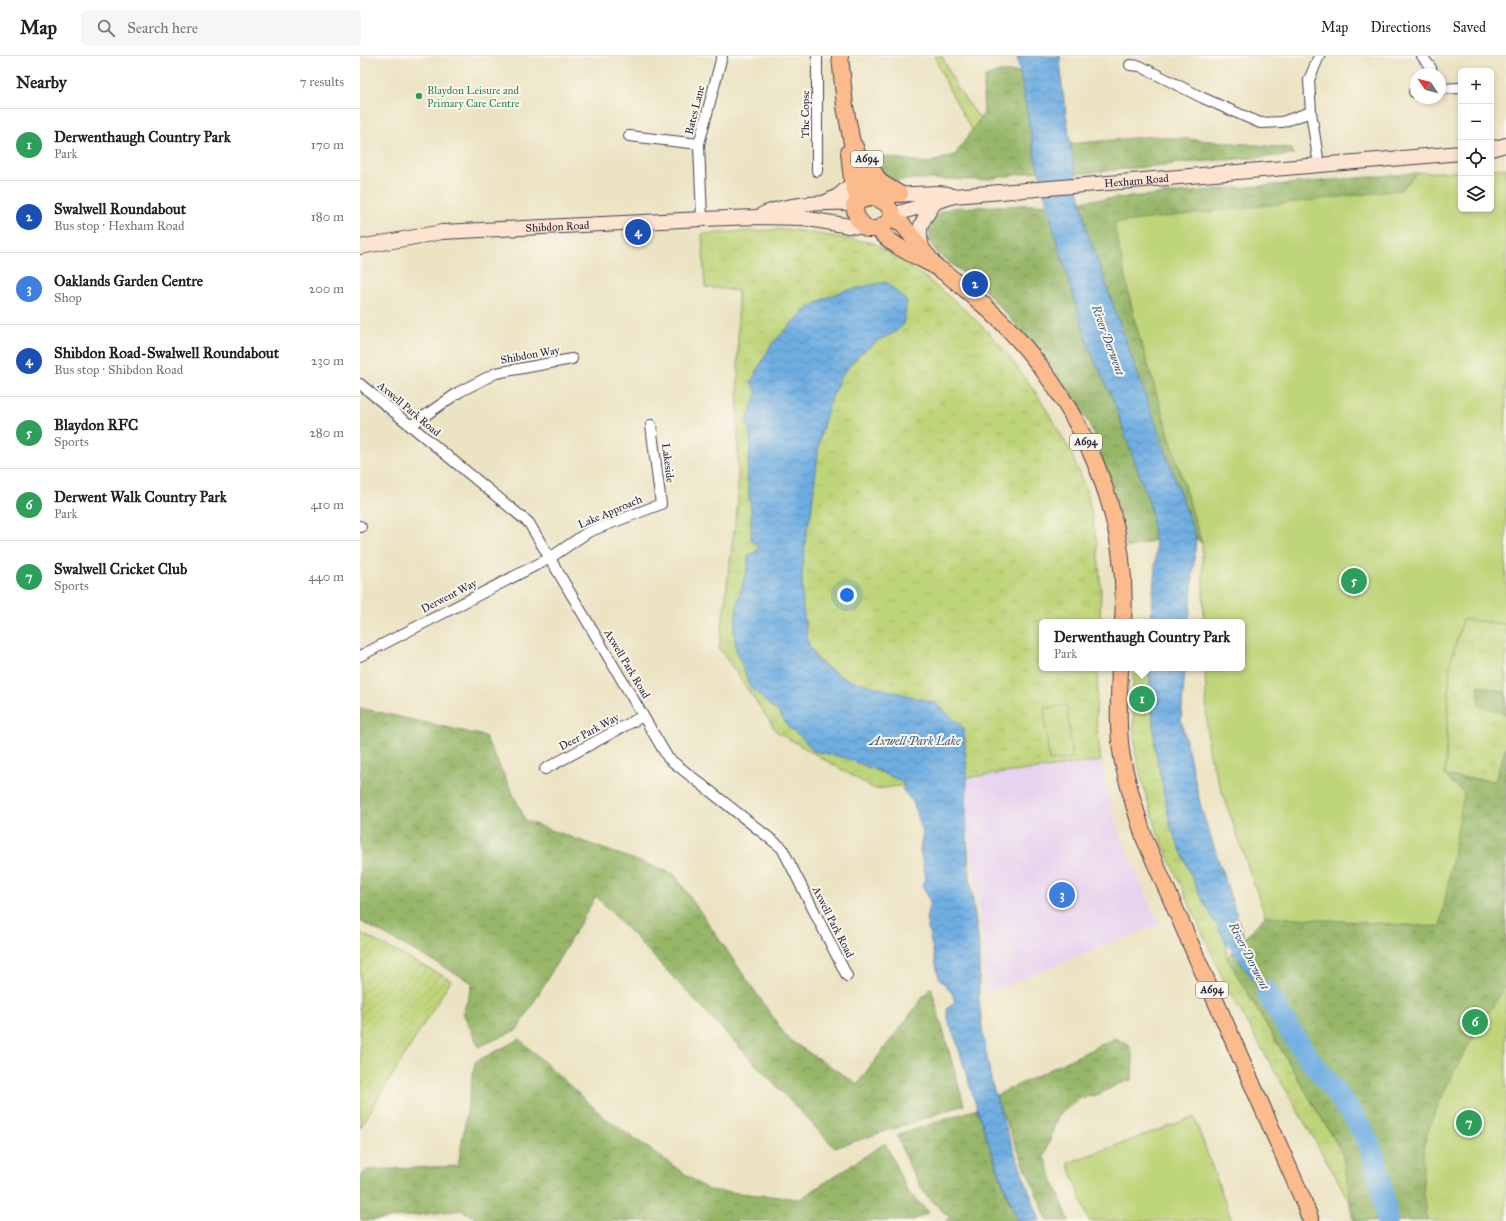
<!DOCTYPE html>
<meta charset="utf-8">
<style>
body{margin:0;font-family:"IM FELL Great Primer",serif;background:#f6f6f6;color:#202124}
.controls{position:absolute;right:12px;top:12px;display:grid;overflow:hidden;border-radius:6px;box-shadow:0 2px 6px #0003}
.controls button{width:36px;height:36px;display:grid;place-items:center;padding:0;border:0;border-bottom:1px solid #e0e0e0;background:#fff;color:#202124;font:20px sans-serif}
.compass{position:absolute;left:1050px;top:12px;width:36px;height:36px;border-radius:50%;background:#fff;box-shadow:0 2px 6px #0003;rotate:305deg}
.you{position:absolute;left:487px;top:539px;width:14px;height:14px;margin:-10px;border:3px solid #fff;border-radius:50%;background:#1a73e8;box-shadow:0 0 0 6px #1a73e833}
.badge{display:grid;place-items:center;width:26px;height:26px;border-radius:50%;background:#d1495b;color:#fff;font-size:13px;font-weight:700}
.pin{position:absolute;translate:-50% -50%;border:2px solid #fff;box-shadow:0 1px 4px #0006}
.popup{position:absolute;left:679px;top:563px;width:206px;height:52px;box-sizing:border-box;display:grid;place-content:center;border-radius:6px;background:#fff;filter:drop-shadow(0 1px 3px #0005);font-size:13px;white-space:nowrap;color:#757577}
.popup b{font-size:15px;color:#202124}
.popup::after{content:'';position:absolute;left:50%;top:100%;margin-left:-8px;border:8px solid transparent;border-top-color:#fff}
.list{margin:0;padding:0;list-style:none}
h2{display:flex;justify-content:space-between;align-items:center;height:52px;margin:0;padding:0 16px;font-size:17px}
h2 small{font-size:13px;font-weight:400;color:#757577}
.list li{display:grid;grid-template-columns:26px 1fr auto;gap:12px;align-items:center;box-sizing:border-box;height:72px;padding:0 16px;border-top:1px solid #e0e0e0}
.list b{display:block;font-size:15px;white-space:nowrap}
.list p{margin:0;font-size:13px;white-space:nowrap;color:#757577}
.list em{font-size:13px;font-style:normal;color:#757577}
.icon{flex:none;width:22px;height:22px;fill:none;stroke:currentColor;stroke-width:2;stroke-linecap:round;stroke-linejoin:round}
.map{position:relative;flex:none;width:1146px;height:1165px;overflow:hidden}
header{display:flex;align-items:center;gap:24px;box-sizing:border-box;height:56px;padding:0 20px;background:#fff;border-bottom:1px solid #e0e0e0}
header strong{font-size:19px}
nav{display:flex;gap:22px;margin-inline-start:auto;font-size:14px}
.search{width:280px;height:36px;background:#f6f6f6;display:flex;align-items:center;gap:10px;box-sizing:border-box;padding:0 14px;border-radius:6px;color:#757577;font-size:15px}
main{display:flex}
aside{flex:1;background:#fff}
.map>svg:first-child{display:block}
.built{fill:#e7d2ef}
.grass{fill:url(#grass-tufts);stroke:#707b5a}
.forest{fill:url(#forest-crowns);stroke:#5c6c52}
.garden{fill:url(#garden-furrows);stroke:#707b5a}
.pitch{fill:#bed478;stroke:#707b5a}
.water{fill:url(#water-waves);stroke:#48688e}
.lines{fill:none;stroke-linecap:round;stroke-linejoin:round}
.river{stroke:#6eade1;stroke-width:22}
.street-casing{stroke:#403f4f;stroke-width:12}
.secondary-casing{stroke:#403f4f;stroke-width:16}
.primary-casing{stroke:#403f4f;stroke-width:18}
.street{stroke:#fff;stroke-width:10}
.secondary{stroke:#fde4d1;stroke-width:14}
.primary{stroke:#fbbb8d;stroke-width:16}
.leisure-dot{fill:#2e9e5b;stroke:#fbf7ec;stroke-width:1.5}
.labels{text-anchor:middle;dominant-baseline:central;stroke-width:4;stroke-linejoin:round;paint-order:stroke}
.shield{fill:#fbf7ec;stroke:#636270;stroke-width:1}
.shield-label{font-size:10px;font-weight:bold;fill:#22223b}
.leisure-label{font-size:11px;fill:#27864d;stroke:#fbf7ec;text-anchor:start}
.street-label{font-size:11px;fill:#22223b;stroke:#fbf7ec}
.water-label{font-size:12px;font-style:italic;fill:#405a7d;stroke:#fbf7ec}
</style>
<header>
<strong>Map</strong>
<div class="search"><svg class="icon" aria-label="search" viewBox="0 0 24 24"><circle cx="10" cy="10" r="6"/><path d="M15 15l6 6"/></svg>Search here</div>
<nav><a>Map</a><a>Directions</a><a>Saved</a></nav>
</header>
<main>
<aside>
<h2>Nearby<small>7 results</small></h2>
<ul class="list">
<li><span class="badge" style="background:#2e9e5b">1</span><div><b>Derwenthaugh Country Park</b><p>Park</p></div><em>170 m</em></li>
<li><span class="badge" style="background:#1a4fb4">2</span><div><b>Swalwell Roundabout</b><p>Bus stop · Hexham Road</p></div><em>180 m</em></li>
<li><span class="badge" style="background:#3f7fe0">3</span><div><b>Oaklands Garden Centre</b><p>Shop</p></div><em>200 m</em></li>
<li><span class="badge" style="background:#1a4fb4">4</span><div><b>Shibdon Road-Swalwell Roundabout</b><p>Bus stop · Shibdon Road</p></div><em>230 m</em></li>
<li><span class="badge" style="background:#2e9e5b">5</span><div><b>Blaydon RFC</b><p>Sports</p></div><em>280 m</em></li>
<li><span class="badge" style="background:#2e9e5b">6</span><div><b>Derwent Walk Country Park</b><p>Park</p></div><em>410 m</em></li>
<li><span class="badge" style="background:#2e9e5b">7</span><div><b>Swalwell Cricket Club</b><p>Sports</p></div><em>440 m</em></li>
</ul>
</aside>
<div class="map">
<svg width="1146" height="1165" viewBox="0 0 1146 1165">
<defs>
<pattern id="grass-tufts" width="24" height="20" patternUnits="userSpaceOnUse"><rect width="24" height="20" fill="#bed478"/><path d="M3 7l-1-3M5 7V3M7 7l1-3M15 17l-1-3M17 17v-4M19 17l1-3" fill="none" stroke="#a3b669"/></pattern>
<pattern id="forest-crowns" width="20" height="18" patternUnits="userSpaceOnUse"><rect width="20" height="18" fill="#96b668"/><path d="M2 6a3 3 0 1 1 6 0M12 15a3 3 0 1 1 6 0" fill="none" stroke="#7a9457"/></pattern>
<pattern id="garden-furrows" width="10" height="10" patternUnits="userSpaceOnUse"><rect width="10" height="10" fill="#bed478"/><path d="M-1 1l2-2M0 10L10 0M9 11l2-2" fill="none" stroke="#a3b669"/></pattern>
<pattern id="water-waves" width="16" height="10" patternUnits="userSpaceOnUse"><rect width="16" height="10" fill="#6eade1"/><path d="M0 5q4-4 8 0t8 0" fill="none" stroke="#5a8cb8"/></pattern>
</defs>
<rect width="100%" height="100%" fill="#fbf7ec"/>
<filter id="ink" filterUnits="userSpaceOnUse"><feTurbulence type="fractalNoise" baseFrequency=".025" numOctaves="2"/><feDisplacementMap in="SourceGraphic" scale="8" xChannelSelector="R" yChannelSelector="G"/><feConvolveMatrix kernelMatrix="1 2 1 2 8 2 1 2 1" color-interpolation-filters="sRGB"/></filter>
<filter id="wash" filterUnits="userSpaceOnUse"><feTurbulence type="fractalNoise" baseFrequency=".012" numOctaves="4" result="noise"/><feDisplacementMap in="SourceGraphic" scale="16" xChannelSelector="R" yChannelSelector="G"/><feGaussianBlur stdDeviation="0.9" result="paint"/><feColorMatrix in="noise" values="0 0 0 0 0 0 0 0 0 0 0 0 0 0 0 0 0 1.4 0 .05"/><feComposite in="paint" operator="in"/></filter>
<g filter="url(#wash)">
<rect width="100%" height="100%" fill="#ece3c2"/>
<path class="built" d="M741 705 756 769 799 868 624 938 623 873 606 761 607 721Z"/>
<g class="grass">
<path d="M574 0H582L597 32 624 68 615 80 590 35Z"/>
<path d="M426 173 514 187 566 222 597 247 623 271 646 296 679 341 710 394 728 440 737 487 741 533 740 566H682V612H738L736 662 741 705 515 733 417 676 359 592 378 444V235L345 231 342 178Z"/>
<path d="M1103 563 1146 568V727L1085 720 1090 607Z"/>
<path d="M773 612H790V627L795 692 811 772 838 835 866 886 867 902 995 1101 1009 1165H993L989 1144 867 932 798 778 785 736 776 700 773 659Z"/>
</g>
<g class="forest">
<path d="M640 16H660L679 115 622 124 561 123 534 125 528 123 515 106 520 100 568 107 595 99 624 57 623 41 625 21Z"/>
<path d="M792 80 932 92 933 99 822 107 715 118 711 88Z"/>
<path d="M1057 117 1041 134 769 240 775 266 842 488 836 482 727 175 721 145Z"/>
<path d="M687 148 728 289 753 344 783 427 790 449 795 484 767 492 751 425 729 367 689 306 623 232 576 196 571 185 569 175 574 164 580 156 593 152Z"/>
<path d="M1119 629 1146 637V658L1119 649Z"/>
<path d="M0 652 125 680 166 765 314 818 428 983 497 1028 571 931 604 1049 475 1092 236 840 158 973 119 991 103 957 113 927 0 865Z"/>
<path d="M1146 691V929L1121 969 1081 1043 1065 1153 1067 1165H995L982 1097 867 902 905 860 1080 871 1085 720 1135 725Z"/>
<path d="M755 982 769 989 773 1003 772 1024 758 1028 740 1038 719 1042 698 1060 684 1101 709 1165H688L635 1040Z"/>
<path d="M159 983 245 1062 348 1134 440 1143 525 1087 548 1136 569 1156 551 1165H120L102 1154 5 1165 0 1163V1120L7 1114 98 1110 115 1006Z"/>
<path d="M617 1053 647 1140 658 1165H585L590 1162 565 1138 549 1110 537 1079Z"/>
</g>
<path class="garden" d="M0 877 91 924 0 1072Z"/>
<g class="pitch">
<path d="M1146 112V568L1103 563 1090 607 1085 720 1104 737 1080 871 905 860 848 695 845 612H882V566H844L842 488 775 266 754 167 1041 134 1057 117 1101 115V153H1131V113Z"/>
<path d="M707 650 712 702 689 705 684 652Z"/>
<path d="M1146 929V1165H1067C1064 1151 1061 1102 1064 1089 1077 1038 1117 974 1146 929Z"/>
<path d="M834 1061 872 1165H729L708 1107Z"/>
</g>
<g class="water">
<path d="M657 0H700L702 31 715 118 727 175 836 482 829 566H791L796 495 790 449 753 344 728 289 696 182 674 97Z"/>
<path d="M526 226 547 245 543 269 536 276 519 284 500 298 481 320 470 346 460 381 451 457 446 479 442 518 443 553 448 587 458 605 483 622 576 647 604 672 607 721 606 761 609 814 619 889V943L623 981 632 1028 644 1067 680 1165H658C635 1109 616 1052 599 994 595 979 587 968 587 953L595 946 592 937 579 922 566 863 570 845 562 829 566 822 560 794 563 776 553 746 542 733 545 729 537 723 486 702 454 695 439 679 429 672 419 657 408 648 389 629 376 593 374 576 378 544 388 511V499L396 496 399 490 391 484V457L387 419 391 385 387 364 397 337 391 326 411 289 445 254 465 242 483 235Z"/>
<path d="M790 612H825L821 664 842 755 887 890 921 963 866 886 838 835 811 772 795 692 790 627Z"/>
</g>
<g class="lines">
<path class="river" d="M907 936C922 964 939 990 959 1015 977 1039 997 1061 1009 1088 1020 1113 1023 1139 1027 1165"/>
</g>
</g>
<g filter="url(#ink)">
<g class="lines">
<defs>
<g id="street">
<path d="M457 0V115"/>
<path d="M1062 0 1071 12 1072 18"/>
<path d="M770 9 780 10 843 42 900 67 922 66 951 56 959 109"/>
<path d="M1080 33 1099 32"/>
<path d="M1054 36H1056"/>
<path d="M951 56 949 24 959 0"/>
<path d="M269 80 339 88"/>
<path d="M342 163 339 88 362 0"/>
<path d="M0 328 169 467 308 702 422 792 487 920"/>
<path d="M50 370 99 336 136 317 212 303"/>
<path d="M0 470 1 471"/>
<path d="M0 600 190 502 228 476 301 448 291 369"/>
<path d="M185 713 283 660"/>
</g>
<g id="secondary">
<path d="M1131 93 1146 89"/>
<path d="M529 139 578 137 588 138"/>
<path d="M466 146 478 140 493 127"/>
<path d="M403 158C428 147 468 146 496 147"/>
<path id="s1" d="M533 159 594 140 1101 97"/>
<path id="s2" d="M0 191 82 176 342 163 397 161 443 162 489 170 503 171"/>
<path d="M563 194C555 169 563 165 576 145"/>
</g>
<g id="primary">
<path d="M480 0 485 50 492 87 495 91 503 118 515 141"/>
<path d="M489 96 492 124 498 145"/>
<path d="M508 107 520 126 540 138"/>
<path d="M515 141 527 148 533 159 532 163 518 173H507L497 162 494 150 498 145Z"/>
<path d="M532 163 543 169 573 207"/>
<path d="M518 173C532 190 554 199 573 209 587 217 600 229 612 239 706 317 771 442 763 566"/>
<path d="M760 612C759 642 757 672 762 701 767 729 776 756 785 784L943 1144 951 1165"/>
</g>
</defs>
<use href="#street" class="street-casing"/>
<use href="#secondary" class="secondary-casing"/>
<use href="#primary" class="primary-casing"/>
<use href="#street" class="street"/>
<use href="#secondary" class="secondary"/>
<use href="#primary" class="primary"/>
</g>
</g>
<circle class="leisure-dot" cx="59" cy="40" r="4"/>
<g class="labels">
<g class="shield">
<rect x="491" y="95" width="32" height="16" rx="3"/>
<rect x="710" y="378" width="32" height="16" rx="3"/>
<rect x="836" y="926" width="32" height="16" rx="3"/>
</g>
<g class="shield-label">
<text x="507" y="103">A694</text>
<text x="726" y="386">A694</text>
<text x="852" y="934">A694</text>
</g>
<g class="leisure-label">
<text x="67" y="34">Blaydon Leisure and<tspan x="67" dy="13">Primary Care Centre</tspan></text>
</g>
<g class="street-label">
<text transform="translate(335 54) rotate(-76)">Bates Lane</text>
<text transform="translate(445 58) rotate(-90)">The Copse</text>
<text stroke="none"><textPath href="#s1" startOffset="247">Hexham Road</textPath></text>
<text stroke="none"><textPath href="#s2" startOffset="199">Shibdon Road</textPath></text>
<text transform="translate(170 299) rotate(-10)">Shibdon Way</text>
<text transform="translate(49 353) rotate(40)">Axwell Park Road</text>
<text transform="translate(308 407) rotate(83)">Lakeside</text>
<text transform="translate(250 456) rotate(-23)">Lake Approach</text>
<text transform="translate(89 540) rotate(-27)">Derwent Way</text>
<text transform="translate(267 608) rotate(59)">Axwell Park Road</text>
<text transform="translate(229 676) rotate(-28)">Deer Park Way</text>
<text transform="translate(473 866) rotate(63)">Axwell Park Road</text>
</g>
<g class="water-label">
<text transform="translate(748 284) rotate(70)">River Derwent</text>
<text x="555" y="685">Axwell Park Lake</text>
<text transform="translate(889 900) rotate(63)">River Derwent</text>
</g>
</g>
</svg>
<div class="controls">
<button>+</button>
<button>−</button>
<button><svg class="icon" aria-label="locate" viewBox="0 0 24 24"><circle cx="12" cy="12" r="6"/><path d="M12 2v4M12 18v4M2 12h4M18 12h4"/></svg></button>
<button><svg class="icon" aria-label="layers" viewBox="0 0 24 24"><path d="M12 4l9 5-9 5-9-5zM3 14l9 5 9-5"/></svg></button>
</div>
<svg class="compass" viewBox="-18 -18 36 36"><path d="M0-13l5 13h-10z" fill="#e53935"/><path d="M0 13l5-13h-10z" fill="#757577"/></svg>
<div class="you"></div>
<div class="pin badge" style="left:782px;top:643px;background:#2e9e5b">1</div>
<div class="popup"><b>Derwenthaugh Country Park</b>Park</div>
<div class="pin badge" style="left:615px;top:228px;background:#1a4fb4">2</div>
<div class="pin badge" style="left:702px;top:839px;background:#3f7fe0">3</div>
<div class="pin badge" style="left:278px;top:176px;background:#1a4fb4">4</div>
<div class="pin badge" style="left:994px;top:525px;background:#2e9e5b">5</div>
<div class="pin badge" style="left:1115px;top:966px;background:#2e9e5b">6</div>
<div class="pin badge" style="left:1109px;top:1067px;background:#2e9e5b">7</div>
</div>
</main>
